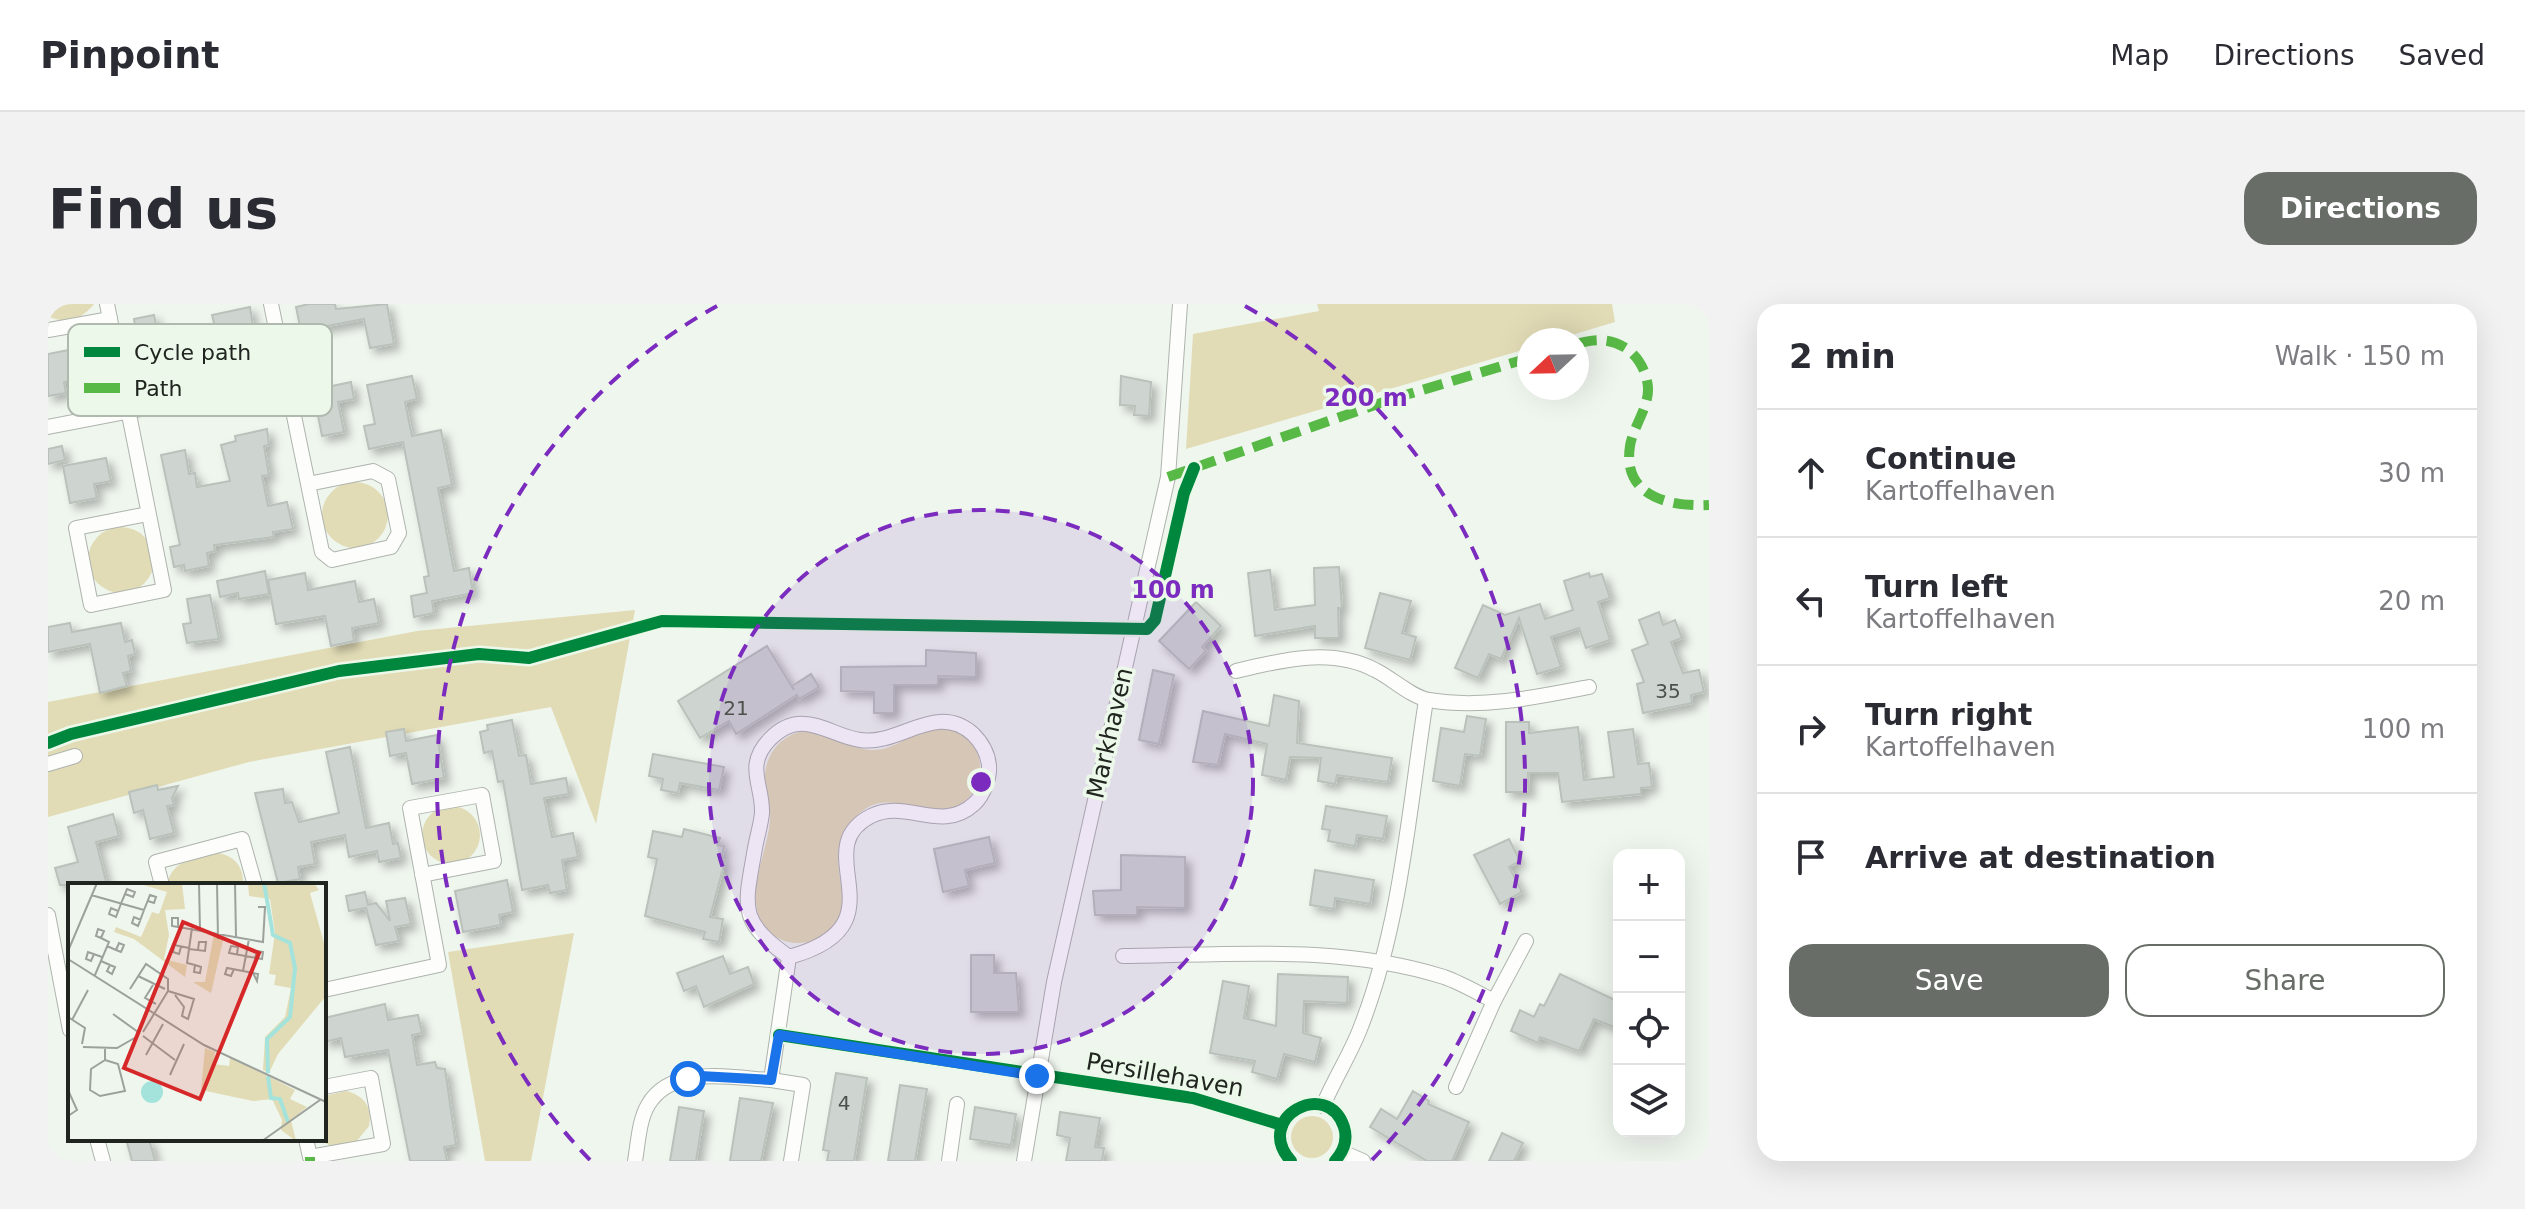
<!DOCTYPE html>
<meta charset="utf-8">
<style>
body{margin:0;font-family:"DejaVu Sans",sans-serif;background:#f2f2f3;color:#2b2b33}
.controls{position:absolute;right:24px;bottom:24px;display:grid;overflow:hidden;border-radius:16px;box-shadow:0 8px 32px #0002}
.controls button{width:72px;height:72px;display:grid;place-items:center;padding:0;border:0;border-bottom:2px solid #e1e1e2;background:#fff;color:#2b2b33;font:40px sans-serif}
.compass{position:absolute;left:1469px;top:24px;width:72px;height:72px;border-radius:50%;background:#fff;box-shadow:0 8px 32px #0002;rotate:248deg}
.stop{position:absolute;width:24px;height:24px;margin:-18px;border:6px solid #1a73e8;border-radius:50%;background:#fff}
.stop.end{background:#1a73e8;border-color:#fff;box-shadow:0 2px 8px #0008}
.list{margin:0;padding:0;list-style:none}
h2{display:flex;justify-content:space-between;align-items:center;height:104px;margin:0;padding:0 32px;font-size:34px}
h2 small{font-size:26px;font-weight:400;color:#7c7c81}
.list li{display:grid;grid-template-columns:52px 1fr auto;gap:24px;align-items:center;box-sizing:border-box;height:128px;padding:0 32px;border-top:2px solid #e1e1e2}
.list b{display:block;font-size:30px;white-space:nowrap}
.list p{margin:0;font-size:26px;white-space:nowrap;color:#7c7c81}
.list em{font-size:26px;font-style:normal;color:#7c7c81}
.actions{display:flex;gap:16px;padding:24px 32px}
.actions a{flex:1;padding:18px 0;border:2px solid #686e67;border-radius:24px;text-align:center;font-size:28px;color:#686e67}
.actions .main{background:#686e67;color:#fff}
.icon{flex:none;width:44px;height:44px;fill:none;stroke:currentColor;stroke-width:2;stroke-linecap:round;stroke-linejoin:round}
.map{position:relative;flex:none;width:1661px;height:857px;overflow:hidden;border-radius:24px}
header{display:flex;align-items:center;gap:48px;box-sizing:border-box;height:112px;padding:0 40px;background:#fff;border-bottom:2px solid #e1e1e2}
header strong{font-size:38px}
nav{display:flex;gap:44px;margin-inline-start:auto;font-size:28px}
.intro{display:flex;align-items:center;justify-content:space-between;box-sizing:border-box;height:192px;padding:0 48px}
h1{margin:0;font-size:56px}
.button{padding:20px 36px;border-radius:24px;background:#686e67;color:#fff;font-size:28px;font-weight:700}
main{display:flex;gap:48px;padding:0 48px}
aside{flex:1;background:#fff;border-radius:24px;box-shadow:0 8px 32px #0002}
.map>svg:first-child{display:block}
.green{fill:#e2dcb6}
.building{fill:#ced5d0;stroke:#bac1bb;stroke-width:2;filter:url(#shadow)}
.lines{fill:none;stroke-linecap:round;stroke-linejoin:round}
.street-casing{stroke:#aeb3ad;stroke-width:16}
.street{stroke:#fdfefc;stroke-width:14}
.quiet{stroke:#58b947;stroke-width:10;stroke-dasharray:20 10;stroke-linecap:butt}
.cycleway-casing{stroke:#ecf9ea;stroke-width:17}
.cycleway{stroke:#00873e;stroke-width:12}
.route{stroke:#1a73e8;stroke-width:10}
.ring{fill:none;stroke:#7b2cbf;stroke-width:4;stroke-dasharray:14 10}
.labels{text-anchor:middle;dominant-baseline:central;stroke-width:7;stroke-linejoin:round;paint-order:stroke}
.number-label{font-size:20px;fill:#4c514b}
.street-label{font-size:24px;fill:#20251f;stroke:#ecf9ea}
.inset-river{fill:none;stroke:#a3e3dc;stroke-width:4}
.inset-road{fill:none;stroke:#9ca29b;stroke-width:2}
.view{fill:#d62828;fill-opacity:0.15;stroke:#d62828;stroke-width:4}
.inset-edge{fill:none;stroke:#20251f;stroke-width:4}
.key{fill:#ecf9ea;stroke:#afb9ad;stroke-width:2}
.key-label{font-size:22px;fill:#20251f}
.centre{fill:#7b2cbf;stroke:#ecf9ea;stroke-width:4}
.ring-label{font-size:24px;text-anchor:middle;font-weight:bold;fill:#7b2cbf;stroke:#ecf9ea;stroke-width:7;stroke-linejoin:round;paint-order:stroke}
</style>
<header>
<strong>Pinpoint</strong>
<nav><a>Map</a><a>Directions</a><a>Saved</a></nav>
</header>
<div class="intro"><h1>Find us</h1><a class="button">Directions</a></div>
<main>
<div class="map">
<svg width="1661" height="857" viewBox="0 0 1661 857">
<defs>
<filter id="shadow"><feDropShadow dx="5.5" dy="5.5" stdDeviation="4" flood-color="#0004"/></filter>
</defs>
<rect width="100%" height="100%" fill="#eff6ee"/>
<g class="green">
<path d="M0 0H46C35 15 17 21 0 12Z"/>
<path d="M1269 0H1564L1567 18 1507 36H1481V44L1138 145 1145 30 1271 7Z"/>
<circle cx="307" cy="211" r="33"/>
<circle cx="73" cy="256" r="33"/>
<path d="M587 306 548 520 503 403 201 458 0 513V398L369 327Z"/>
<path d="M885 423C900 425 913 426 923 438 942 461 930 499 900 505 864 513 834 476 800 522 774 557 811 598 784 625 757 651 713 640 708 600 705 573 720 543 722 516 723 498 714 481 718 463 721 451 728 440 738 434 769 414 793 445 824 446 848 446 863 429 885 423Z"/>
<circle cx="403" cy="531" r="29"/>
<path d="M170 549C187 552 196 563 195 581H119C124 555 148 554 170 549Z"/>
<path d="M526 629 483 857H437L400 648Z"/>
<path d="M298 787C316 791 325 804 321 822L308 838 285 843 269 835H276V792Z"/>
<circle cx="1264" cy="833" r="21"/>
</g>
<g class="building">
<path d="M261 0H287L288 5 339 0 346 40 322 44 316 15 253 27 248 3Z"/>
<path d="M202 3 207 37 172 43 164 11Z"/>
<path d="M106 11 118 69 96 74 86 15Z"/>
<path d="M36 43 41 74 16 78 18 89 0 92V50Z"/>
<path d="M364 72 369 95 357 98 364 132 393 126 404 181 390 184 406 267 421 264 425 289 384 297 386 309 366 313 363 292 379 289 376 273 381 272 355 138 321 145 316 122 327 120 319 81Z"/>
<path d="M1073 72 1103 78 1101 112 1086 111 1087 102 1072 101Z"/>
<path d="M303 78 306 95 290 98 296 128 274 132 265 86Z"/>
<path d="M219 125 221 141 216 142 221 171 214 172 220 202 239 198 245 225 225 228 226 233 166 241 167 247 159 249 161 262 137 267 136 261 126 263 122 243 132 241 113 151 137 146 141 170 147 169 149 183 182 177 173 141 188 137 187 132Z"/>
<path d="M14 142 17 156 0 160V145Z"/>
<path d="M58 154 63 177 46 180 49 194 22 199 15 162Z"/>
<path d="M1291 263 1294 304H1290L1291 334H1267V322L1207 332 1200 269 1222 266 1227 306 1267 301 1266 264Z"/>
<path d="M217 267 221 290 191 295 190 289 172 293 169 277Z"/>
<path d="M257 269 260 286 307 277 311 298 326 295 331 319 304 324 306 337 283 342 277 312 228 320 220 276Z"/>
<path d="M1541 269 1542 273 1554 270 1562 294 1550 298 1562 336 1538 344 1531 324 1503 333 1513 363 1489 370 1471 314 1453 355 1441 350 1430 374 1407 364 1435 301 1457 311 1492 300 1497 315 1525 306 1516 277Z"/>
<path d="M1332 289 1363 297 1354 329 1368 333 1362 356 1317 344Z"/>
<path d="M162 291 171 335 139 339 135 320 143 319 139 295Z"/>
<path d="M1148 298 1173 322 1154 343 1158 347 1141 365 1111 337Z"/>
<path d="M1611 308 1615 321 1627 316 1634 334 1623 338 1635 369 1651 366 1656 388 1643 391 1644 399 1595 409 1589 380 1596 378 1584 346 1600 340 1591 316Z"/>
<path d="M22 319 24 328 73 319 77 338 84 336 87 350 80 352 83 367 75 369 79 382 52 389 42 340 0 348V323Z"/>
<path d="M719 342 746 386 744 382 763 370 771 383 751 395 749 391 688 430 681 417 652 434 630 397Z"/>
<path d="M878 346 928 349V373L890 372V381H846V409H826V388L793 387V363L878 362Z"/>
<path d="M1105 366 1126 371 1111 440 1091 436Z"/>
<path d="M1226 391 1251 397 1249 439 1344 454 1340 478 1289 471 1287 480 1270 477 1273 454 1242 453 1238 476 1214 471 1219 440 1177 430 1170 461 1145 458 1155 407 1221 422Z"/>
<path d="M1419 412 1438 415 1432 452 1417 450 1412 482 1385 477 1393 424 1416 428Z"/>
<path d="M464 416 471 452 478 451 483 480 518 474 521 490 496 494 504 533 525 529 530 553 514 556 519 586 502 589 500 581 474 586 455 477 450 478 444 447 436 449 432 428 440 426 439 421Z"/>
<path d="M1458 418H1481V429L1530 423 1536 476 1566 473 1560 428 1585 425 1590 460 1601 459 1604 483 1593 484V490L1514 498 1510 469H1480L1481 488H1458Z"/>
<path d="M356 425 358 437 389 431 396 474 364 480 358 449 342 452 338 428Z"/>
<path d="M302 443 318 524 341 519 345 540 350 539 353 554 331 558 329 547 301 553 297 531 263 538 267 560 250 563 252 575 230 579 207 489 235 485 237 499 244 498 251 518 291 509 278 448Z"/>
<path d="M605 450 676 463 671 486 632 479 630 489 613 486 615 475 601 472Z"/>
<path d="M109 481 110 486 130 482 124 494 126 501 119 502 126 529 102 535 95 506 86 509 81 488Z"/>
<path d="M1278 502 1339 512 1335 535 1309 531 1307 542 1280 537 1282 526 1274 525Z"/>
<path d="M65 510 71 532 48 538 59 581H12L7 564 30 558 20 523Z"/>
<path d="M636 525 672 534 670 541 676 542 673 556 677 557 662 613 675 615 671 638 655 635 657 628 597 612 609 555 600 553 605 527 634 533Z"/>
<path d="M941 533 947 559 917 566 921 582 895 588 886 545Z"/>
<path d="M1461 535 1472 557 1461 563 1474 588 1452 600 1426 551Z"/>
<path d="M1073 551 1137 553V604L1089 603V611H1047L1045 587 1073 586Z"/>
<path d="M1267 566 1326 576 1322 600 1287 594 1286 605 1262 601Z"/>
<path d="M459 576 465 608 451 611 453 621 415 628 407 587Z"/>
<path d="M317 588 320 601 328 599 342 617 338 597 357 594 363 620 347 623 351 637 328 641 318 604 301 607 298 592Z"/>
<path d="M923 651H946V669H968L971 708H923Z"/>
<path d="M675 652 682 670 700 663 706 680 656 703 648 682 636 687 629 669Z"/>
<path d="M1230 670 1300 673 1299 699 1256 697 1255 729 1273 734 1267 758 1236 750 1229 775 1204 768 1207 757 1162 749 1175 677 1201 682 1196 714 1228 722Z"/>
<path d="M1512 670 1571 698V725L1546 715 1531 747 1492 733 1490 739 1463 727 1472 706 1486 713 1492 700 1496 702Z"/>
<path d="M337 700 340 716 370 711 374 729 364 731 369 761 387 758 389 764 397 765 408 841 396 843 399 857H362L340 746 297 753 293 734 276 738V714Z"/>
<path d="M788 769 819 774 806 857H779L781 847 775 846Z"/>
<path d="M852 781 879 785 867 857H840Z"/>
<path d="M1365 787 1381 797 1380 800 1421 818 1404 857H1379L1322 823 1333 805 1349 815Z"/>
<path d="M692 794 725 799 713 857H682Z"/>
<path d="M631 803 656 807 648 857H622Z"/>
<path d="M927 803 968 810 963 841 922 835Z"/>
<path d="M1012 808 1052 814 1047 843 1056 844 1054 857H1018L1022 834 1009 831Z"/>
<path d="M1454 829 1475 839 1466 857H1441Z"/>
<path d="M78 835H101L107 857H84Z"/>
</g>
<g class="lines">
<defs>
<g id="street">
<path d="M59 0 116 286 43 301 28 224 100 210"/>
<path d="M223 0 274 248 284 256 343 243 351 229 340 175 325 167 260 180"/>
<path d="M0 26 62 15"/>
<path d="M0 123 238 77"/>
<path d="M1188 367C1233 356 1284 343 1327 366 1344 374 1363 393 1381 396 1433 405 1490 393 1541 383"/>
<path d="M0 460 27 452"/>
<path d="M114 581 108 558 194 535 207 581"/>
<path d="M0 611 22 726"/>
<path d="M1075 652C1182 651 1293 640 1396 673 1413 679 1430 689 1446 697"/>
<path d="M276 686 391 661 362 504 434 491 446 557 374 571"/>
<path d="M731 731 1145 794 1234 821"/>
<path d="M723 776 755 781 743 857"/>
<path d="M1408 783 1446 697 1478 637"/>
<path d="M1275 802C1286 775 1302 751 1312 725 1353 621 1361 505 1378 396"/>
<path d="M49 835 55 857"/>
<path d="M258 835 262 853 335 840 323 774 276 783"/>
<path d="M1294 848 1315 857"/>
<path d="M587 857C590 840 591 816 600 801 624 760 684 774 723 776L741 653C689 616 697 603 707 544 709 533 713 520 714 509 715 480 696 462 722 435 754 402 781 432 812 436 852 442 888 397 925 430 934 439 940 449 941 462 942 474 935 492 926 500 893 530 858 494 823 512 756 546 859 621 741 653"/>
<path d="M901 857 909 800"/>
<path d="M976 857 1006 678 1120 173 1132 0"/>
<path d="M1243 857C1204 814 1280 773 1296 823 1300 836 1296 847 1287 857"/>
</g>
</defs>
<use href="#street" class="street-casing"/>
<use href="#street" class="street"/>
<g class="quiet">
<path d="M1529 40C1546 35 1561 34 1576 43 1590 51 1599 68 1600 84 1601 103 1585 123 1582 142 1574 193 1622 203 1661 201"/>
<path d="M1120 173 1344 95 1481 54"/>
<path d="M262 857V853"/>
</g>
<defs>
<g id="cycleway">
<path d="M0 439 23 430 291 367 431 350 481 354 614 317 1099 325 1107 316 1136 189 1146 164"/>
<path d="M731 731 1145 794 1234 821"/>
<path d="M1243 857C1204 814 1280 773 1296 823 1300 836 1296 847 1287 857"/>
</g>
</defs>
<use href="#cycleway" class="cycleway-casing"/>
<use href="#cycleway" class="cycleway"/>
</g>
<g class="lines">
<path class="route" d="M640 775 652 772 723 776 731 731 989 772"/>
</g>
<circle cx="933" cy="478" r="272" fill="#7b2cbf" fill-opacity=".12"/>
<g class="ring">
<circle cx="933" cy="478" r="272"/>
<path d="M542 856A544 544 0 0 1 669 2M1197 2A544 544 0 0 1 1324 856"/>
</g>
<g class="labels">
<g class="number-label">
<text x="1620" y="387">35</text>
<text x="688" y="404">21</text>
<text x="796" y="799">4</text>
</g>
<g class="street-label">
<text transform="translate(1062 429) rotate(-77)">Markhaven</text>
<text transform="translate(1117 771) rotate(10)">Persillehaven</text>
</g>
</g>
<g transform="translate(20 579)">
<rect width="258" height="258" fill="#eff6ee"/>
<path d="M69 0H114L117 26 97 27 101 52 96 76 119 82 117 94 66 56 46 49 48 44 73 54 84 29 91 31 99 9ZM180 0H246L251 7 242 10 258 67V113L210 171 201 190 195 187 197 154 217 134 223 105 206 102 208 92 201 91 207 50 202 16 181 13ZM146 51 156 53 143 110 125 99H137ZM137 165 147 169 145 181 161 183 162 175 198 192 202 206V194L227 207 222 216 239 224 223 237 228 258 213 247 214 237 204 216 185 218 133 207Z" fill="#e2dcb6"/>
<path d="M73 209a11 11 0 1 1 22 0a11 11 0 1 1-22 0Z" fill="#a3e3dc"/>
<path class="inset-river" d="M196 0 205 52 222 60 227 85 222 134 199 156 200 190M200 193 203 215 212 216 220 239"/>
<path class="inset-road" d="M149 0 150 56M167 0 168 54M131 1 132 47M23 12 76 27M50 28 43 25 41 31 48 34 54 18 57 11 59 6 67 9 65 14 57 11M73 37 66 34 64 40 70 43 76 27 82 12 88 14 86 20 80 18M110 44 104 43V35H110V44L195 59 197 24H190M124 45 119 80 127 82 133 84 132 90 126 89 127 82M39 63 48 67 53 69 56 62 51 60 48 67M113 64 111 71 105 69 106 62 121 65M121 66 137 68 138 59H131L130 67M0 68 29 0M26 71 23 78 18 76 20 69 34 74M169 71 170 64 163 63 161 70 194 76 195 69 189 68 187 75M0 76 136 162 258 219M33 78 42 82 47 84 44 91 39 88 42 82M166 86 163 93 157 91 159 85 175 88 190 91 189 98 185 90M175 88 181 56M27 92 41 59 33 55 28 53 30 46 36 48 33 55M70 93 97 106M85 102 77 115 88 121M62 106 78 81 100 96V108L75 149M100 108 126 116 120 136 114 133 116 124 107 112M45 131 70 149M0 134 17 145 14 161M4 137 20 107M75 153 107 177M15 164 49 165 70 153M37 166V177L23 186 22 207 32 213 57 208 50 181 37 177M78 172 95 141M102 192 116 161M0 207 9 227 0 233M194 258 252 217"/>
<path class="view" d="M115 39 191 70 132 216 56 185Z"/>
<rect width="258" height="258" class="inset-edge"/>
</g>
<rect x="20" y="20" width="264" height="92" rx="12" class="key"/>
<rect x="36" y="43" width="36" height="10" fill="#00873e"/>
<rect x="36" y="79" width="36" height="10" fill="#58b947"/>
<g class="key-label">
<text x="86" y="56">Cycle path</text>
<text x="86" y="92">Path</text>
</g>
<circle cx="933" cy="478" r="12" class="centre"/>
<g class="ring-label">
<text x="1318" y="102">200 m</text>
<text x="1125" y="294">100 m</text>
</g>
</svg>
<div class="controls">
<button>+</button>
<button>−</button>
<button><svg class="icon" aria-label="locate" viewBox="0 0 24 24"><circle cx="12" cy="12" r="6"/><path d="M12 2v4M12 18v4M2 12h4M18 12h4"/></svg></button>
<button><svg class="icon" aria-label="layers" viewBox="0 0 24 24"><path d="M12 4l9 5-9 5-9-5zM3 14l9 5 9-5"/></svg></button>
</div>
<svg class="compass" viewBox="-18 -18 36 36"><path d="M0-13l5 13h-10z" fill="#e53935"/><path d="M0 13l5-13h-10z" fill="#7c7c81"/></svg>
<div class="stop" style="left:640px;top:775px"></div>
<div class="stop end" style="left:989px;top:772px"></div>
</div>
<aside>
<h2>2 min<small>Walk · 150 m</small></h2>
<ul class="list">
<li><svg class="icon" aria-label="ahead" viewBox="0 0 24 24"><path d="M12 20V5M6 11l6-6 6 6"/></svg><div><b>Continue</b><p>Kartoffelhaven</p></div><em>30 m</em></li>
<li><svg class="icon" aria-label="left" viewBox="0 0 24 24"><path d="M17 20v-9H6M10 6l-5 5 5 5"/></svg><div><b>Turn left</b><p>Kartoffelhaven</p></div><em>20 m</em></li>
<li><svg class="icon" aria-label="right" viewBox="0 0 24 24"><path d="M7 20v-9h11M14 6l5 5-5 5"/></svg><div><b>Turn right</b><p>Kartoffelhaven</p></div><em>100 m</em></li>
<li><svg class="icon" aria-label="arrive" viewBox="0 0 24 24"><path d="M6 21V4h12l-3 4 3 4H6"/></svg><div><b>Arrive at destination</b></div></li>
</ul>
<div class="actions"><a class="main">Save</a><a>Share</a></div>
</aside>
</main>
